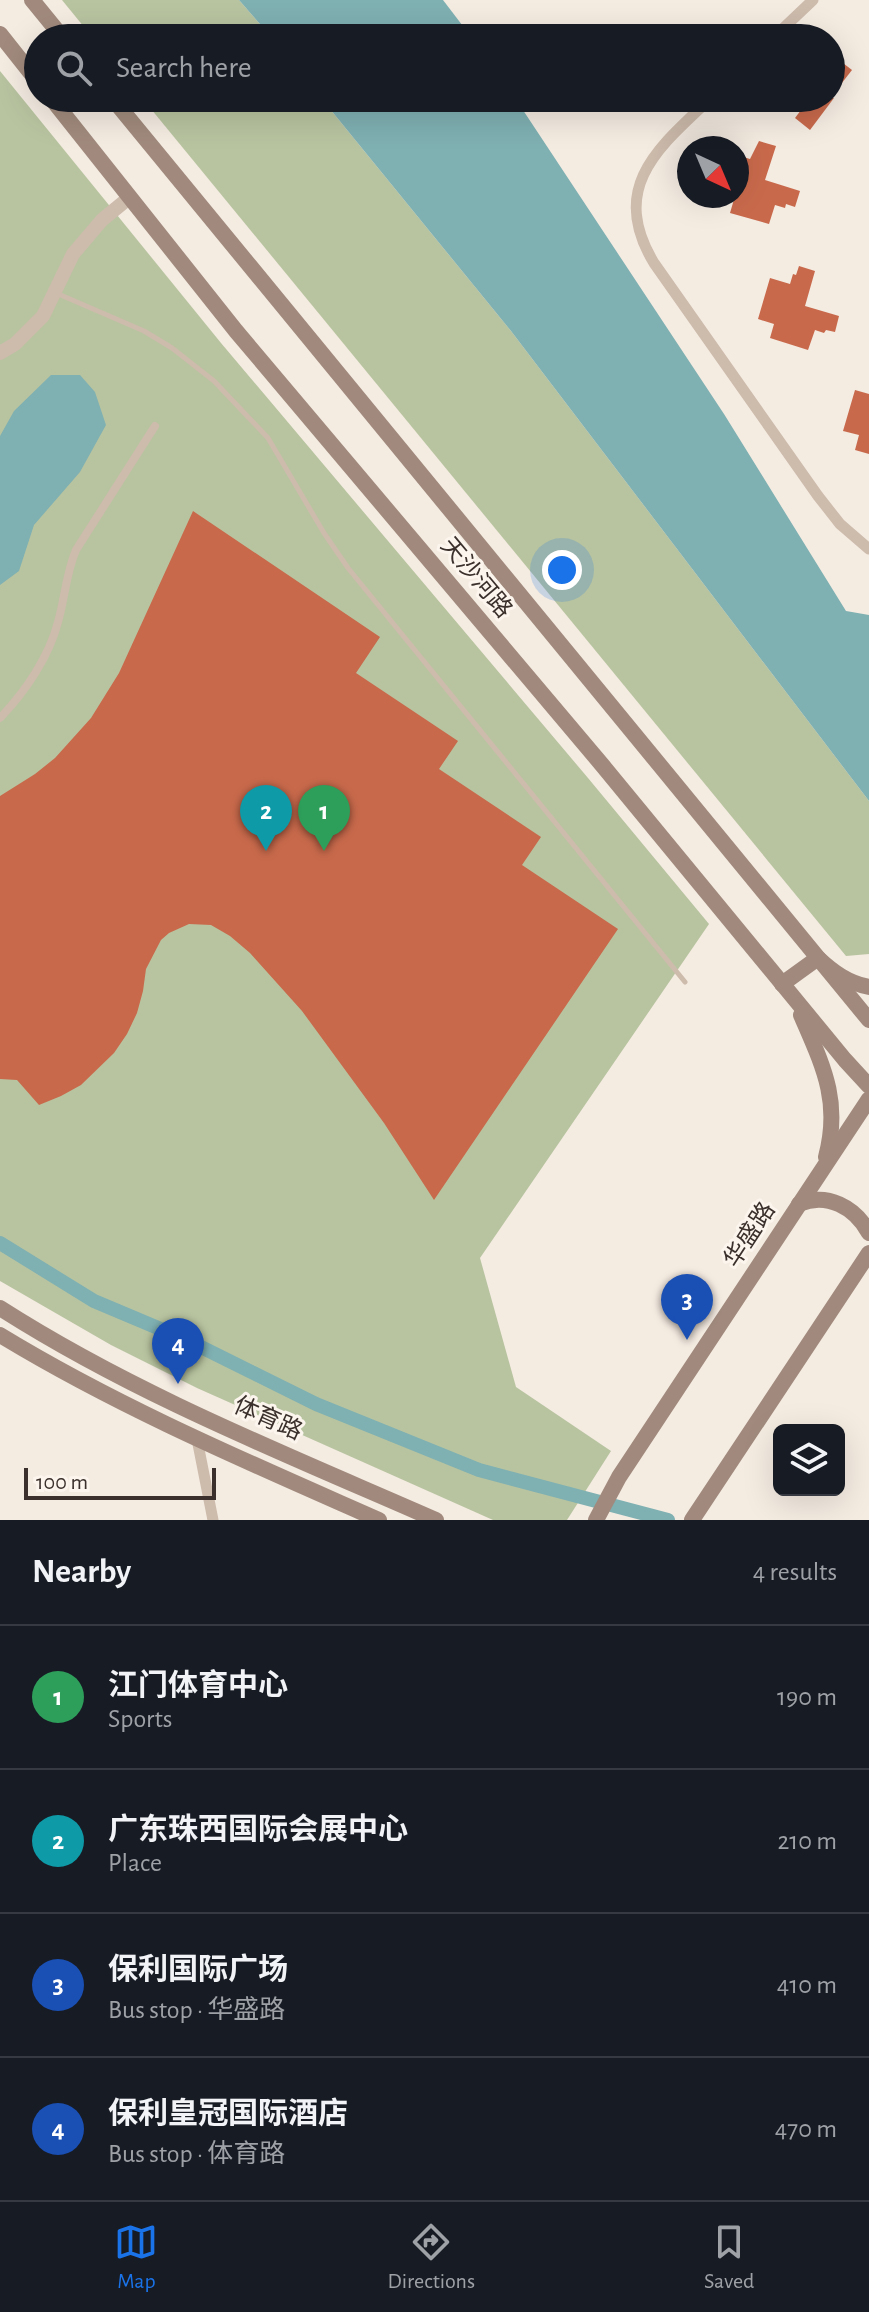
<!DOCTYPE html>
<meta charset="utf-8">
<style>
body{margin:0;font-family:"Alegreya Sans","Noto Sans SC",sans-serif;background:#20242c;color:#f1f3f6}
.controls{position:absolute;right:24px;bottom:24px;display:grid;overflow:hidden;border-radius:12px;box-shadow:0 8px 32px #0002}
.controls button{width:72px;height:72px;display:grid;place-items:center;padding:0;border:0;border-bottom:2px solid #363941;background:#171b24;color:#f1f3f6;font:40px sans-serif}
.compass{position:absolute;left:677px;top:136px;width:72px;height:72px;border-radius:50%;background:#171b24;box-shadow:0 8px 32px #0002;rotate:136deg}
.scale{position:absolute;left:24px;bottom:20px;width:192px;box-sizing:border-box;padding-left:8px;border:4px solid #3b302b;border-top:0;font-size:22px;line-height:28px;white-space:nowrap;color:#3b302b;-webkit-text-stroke:6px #fbf5ee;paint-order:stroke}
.you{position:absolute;left:562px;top:570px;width:28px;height:28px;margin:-20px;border:6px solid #fff;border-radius:50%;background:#1a73e8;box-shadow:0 0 0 12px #1a73e833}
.badge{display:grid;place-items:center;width:52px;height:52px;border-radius:50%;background:#1a73e8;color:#fff;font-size:26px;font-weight:700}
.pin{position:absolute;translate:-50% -66px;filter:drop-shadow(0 2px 4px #0008)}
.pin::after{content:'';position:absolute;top:42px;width:28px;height:24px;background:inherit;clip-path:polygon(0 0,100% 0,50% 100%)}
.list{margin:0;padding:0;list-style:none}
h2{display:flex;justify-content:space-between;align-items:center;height:104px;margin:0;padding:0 32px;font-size:34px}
h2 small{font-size:26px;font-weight:400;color:#9ea1a6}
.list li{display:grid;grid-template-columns:52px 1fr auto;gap:24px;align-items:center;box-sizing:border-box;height:144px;padding:0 32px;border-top:2px solid #363941}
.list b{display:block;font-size:30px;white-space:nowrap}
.list p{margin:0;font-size:26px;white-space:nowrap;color:#9ea1a6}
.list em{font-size:26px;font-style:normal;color:#9ea1a6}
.icon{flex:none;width:44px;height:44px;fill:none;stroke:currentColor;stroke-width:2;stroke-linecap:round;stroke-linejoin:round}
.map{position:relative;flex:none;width:869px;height:1520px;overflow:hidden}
.search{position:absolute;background:#171b24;box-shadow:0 8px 32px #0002;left:24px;right:24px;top:24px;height:88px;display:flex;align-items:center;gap:20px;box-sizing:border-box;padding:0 28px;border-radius:44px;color:#9ea1a6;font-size:30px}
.sheet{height:680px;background:#171b24}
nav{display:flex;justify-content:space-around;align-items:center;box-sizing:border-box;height:112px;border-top:2px solid #363941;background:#171b24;font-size:22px;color:#9ea1a6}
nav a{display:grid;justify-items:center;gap:4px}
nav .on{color:#1a73e8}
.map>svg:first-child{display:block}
.green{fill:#b8c4a0}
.water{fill:#7fb0b2}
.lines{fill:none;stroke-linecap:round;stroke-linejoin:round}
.canal{stroke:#7fb0b2;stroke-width:14}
.building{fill:#c8694b}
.service{stroke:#cdbbac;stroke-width:5}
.pedestrian{stroke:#cdbbac;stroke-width:8}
.minor{stroke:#cdbbac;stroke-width:11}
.tertiary{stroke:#cdbbac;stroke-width:14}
.secondary{stroke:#a18a7d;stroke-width:16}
.labels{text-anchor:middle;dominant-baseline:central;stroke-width:6;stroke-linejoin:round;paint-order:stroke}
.street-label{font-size:24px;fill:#3b302b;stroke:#fbf5ee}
</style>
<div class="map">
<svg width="869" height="1520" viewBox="0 0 869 1520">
<rect width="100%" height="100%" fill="#f4ebe1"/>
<g class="green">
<path d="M62 0H239L272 38H93Z"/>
<path d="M0 71 221 343 588 778 709 924 480 1258 516 1387 611 1451 567 1520H493L197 1388 111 1345 0 1281Z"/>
<path d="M142 98H321L511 331 869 801V954L846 956Z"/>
</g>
<g class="water">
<path d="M239 0H443L472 38H272Z"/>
<path d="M321 98H515L724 414 846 611 869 615V801L511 331Z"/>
<path d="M51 375H80L95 392 106 425 80 472 34 525 19 571 0 585V436L14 411Z"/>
</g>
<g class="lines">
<path class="canal" d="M0 1243 94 1301 189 1341 316 1404 479 1470 668 1520"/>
</g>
<g class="building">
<path d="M839 60 852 70 831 97V71Z"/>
<path d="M810 98H834L810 130 795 118Z"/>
<path d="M759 141 776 146 765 180 800 191 795 207 786 204 785 208 775 205 769 224 730 213 735 196H737V155L750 159Z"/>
<path d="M799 266 815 271 805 306 839 316 835 332 826 330 824 333 815 330 808 350 770 338 774 324 758 319 770 278 790 284 793 274 796 275Z"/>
<path d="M855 390 869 394V454L855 450 859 435 843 431Z"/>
<path d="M193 511 380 637 356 673 458 741 439 769 541 837 522 865 618 929 434 1200 384 1123 302 1011 250 953 230 936 211 925 189 924 169 933 161 940 146 969 143 991 137 1013 127 1034 114 1053 81 1085 61 1096 39 1105 17 1080 0 1079V796L35 774 55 758 91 718 119 673Z"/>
</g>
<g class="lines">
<path class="service" d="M56 293 144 331 172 348 214 381 268 438 324 533 348 568 685 982"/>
<path class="pedestrian" d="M0 718C25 692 49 657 58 622 65 598 66 573 76 550L155 426"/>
<g class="minor">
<path d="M773 38 813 0"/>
<path d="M711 98C659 147 608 187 654 263L818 496 840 524 869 549"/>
<path d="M197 1439 213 1520"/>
</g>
<path class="tertiary" d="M0 353 15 344 43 316 73 254 102 220 130 197"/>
<g class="secondary">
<path d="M32 0 63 38"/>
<path d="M0 34 38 82"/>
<path d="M51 98 236 331 603 766 845 1060 869 1086"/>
<path d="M112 98 869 1020"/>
<path d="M782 984 818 958C833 972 848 983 869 987"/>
<path d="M801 1015C823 1066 841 1101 826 1157"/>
<path d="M799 1204C827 1192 855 1207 869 1233"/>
<path d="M0 1308C136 1395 288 1455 436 1520"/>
<path d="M0 1335C120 1408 250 1463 379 1520"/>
<path d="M596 1520 619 1477 869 1099"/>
<path d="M692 1520 869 1253"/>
</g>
</g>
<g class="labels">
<g class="street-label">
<text transform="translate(476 578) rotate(50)">天沙河路</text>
<text transform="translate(750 1235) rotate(-57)">华盛路</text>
<text transform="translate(268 1419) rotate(24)">体育路</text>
</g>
</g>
</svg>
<div class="controls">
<button><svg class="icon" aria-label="layers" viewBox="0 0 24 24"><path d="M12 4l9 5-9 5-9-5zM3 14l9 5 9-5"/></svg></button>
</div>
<svg class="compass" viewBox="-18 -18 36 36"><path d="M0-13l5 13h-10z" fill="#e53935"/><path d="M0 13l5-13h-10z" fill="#9ea1a6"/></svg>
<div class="scale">100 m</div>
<div class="you"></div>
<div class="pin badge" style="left:324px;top:851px;background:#2e9e5b">1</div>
<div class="pin badge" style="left:266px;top:851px;background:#0f9aa8">2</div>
<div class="pin badge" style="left:687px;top:1340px;background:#1a4fb4">3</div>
<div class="pin badge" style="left:178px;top:1384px;background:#1a4fb4">4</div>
<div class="search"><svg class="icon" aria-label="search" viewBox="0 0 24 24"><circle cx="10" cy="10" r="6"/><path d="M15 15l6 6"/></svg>Search here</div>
</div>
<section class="sheet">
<h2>Nearby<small>4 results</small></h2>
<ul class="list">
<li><span class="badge" style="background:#2e9e5b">1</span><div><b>江门体育中心</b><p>Sports</p></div><em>190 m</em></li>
<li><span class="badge" style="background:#0f9aa8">2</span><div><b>广东珠西国际会展中心</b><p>Place</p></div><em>210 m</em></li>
<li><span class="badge" style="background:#1a4fb4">3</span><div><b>保利国际广场</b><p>Bus stop · 华盛路</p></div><em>410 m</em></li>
<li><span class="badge" style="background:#1a4fb4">4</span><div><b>保利皇冠国际酒店</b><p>Bus stop · 体育路</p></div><em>470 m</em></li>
</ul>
</section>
<nav>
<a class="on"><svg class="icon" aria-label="map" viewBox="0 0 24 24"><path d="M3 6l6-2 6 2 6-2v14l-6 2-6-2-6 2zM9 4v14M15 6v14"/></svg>Map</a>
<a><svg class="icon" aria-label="directions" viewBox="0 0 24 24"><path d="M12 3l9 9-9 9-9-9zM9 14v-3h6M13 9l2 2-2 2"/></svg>Directions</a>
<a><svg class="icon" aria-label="saved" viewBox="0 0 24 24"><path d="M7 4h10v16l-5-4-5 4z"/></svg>Saved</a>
</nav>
